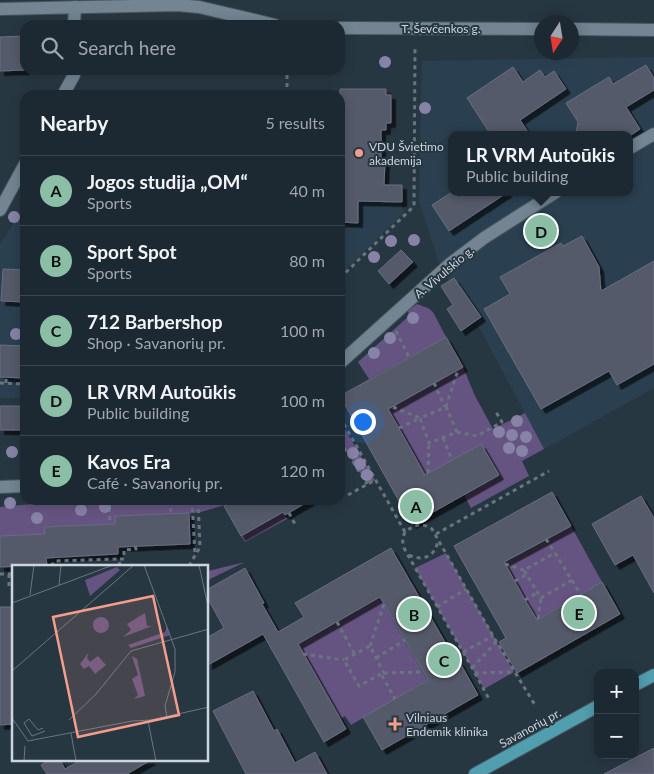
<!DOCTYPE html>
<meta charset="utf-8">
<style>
body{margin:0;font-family:Lato,sans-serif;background:#2a353e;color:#f1f3f6}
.controls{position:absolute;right:15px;bottom:15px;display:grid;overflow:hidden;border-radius:10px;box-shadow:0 2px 12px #0003}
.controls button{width:45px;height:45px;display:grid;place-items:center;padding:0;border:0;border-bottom:1px solid #3b454d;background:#1d2932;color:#f1f3f6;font:25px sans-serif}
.compass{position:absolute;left:534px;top:15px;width:45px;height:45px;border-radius:50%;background:#1d2932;box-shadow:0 2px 12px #0003;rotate:192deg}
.you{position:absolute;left:362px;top:421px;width:18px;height:18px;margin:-12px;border:4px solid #fff;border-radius:50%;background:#1a73e8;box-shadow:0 0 0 8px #1a73e833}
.badge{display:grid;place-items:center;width:32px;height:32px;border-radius:50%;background:#8abfa5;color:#111;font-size:16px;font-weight:700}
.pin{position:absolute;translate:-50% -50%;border:2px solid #fff;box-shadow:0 1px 5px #0006}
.popup{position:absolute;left:448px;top:131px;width:185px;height:65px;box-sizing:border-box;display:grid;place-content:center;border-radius:10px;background:#1d2932;filter:drop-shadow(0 1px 4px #0005);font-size:16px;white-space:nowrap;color:#a0a6ac}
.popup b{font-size:19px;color:#f1f3f6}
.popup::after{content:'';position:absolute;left:50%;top:100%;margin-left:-10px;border:10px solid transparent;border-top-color:#1d2932}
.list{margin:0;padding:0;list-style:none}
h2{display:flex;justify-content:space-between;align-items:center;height:65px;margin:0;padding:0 20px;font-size:21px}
h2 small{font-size:16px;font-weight:400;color:#a0a6ac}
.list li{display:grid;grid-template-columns:32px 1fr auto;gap:15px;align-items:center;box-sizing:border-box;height:70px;padding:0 20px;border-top:1px solid #3b454d}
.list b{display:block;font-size:19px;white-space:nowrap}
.list p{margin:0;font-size:16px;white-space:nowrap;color:#a0a6ac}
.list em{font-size:16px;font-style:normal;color:#a0a6ac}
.icon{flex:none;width:28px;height:28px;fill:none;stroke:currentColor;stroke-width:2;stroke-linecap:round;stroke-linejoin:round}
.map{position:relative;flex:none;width:654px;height:774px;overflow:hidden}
.search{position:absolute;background:#1d2932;box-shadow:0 2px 12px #0003;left:20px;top:20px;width:325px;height:55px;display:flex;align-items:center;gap:12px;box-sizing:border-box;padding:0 18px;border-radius:15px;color:#a0a6ac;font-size:19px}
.panel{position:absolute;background:#1d2932;box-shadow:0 2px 12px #0003;left:20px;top:90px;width:325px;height:415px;border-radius:15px}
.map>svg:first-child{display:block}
.built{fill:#2a4050;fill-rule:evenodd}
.green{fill:#655481}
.building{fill:#545a6b;stroke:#686e81;filter:url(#shadow)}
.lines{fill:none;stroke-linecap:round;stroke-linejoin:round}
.minor-casing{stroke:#48555f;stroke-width:14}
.major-casing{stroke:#48555f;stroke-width:14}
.path{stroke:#68757f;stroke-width:3;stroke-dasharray:4 4;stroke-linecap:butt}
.minor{stroke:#738592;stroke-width:12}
.major{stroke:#519eae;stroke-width:12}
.tree{fill:#8783a7}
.poi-dot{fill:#f49d8b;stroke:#273742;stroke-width:2}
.labels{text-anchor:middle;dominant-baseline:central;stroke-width:4;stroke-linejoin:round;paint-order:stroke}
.street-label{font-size:12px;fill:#ccd5dd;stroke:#273742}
.poi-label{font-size:12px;fill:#ccd5dd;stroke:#273742;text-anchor:start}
.inset-road{fill:none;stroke:#697680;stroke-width:1}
.view{fill:#f49d8b;fill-opacity:0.15;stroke:#f49d8b;stroke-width:2.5}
.inset-edge{fill:none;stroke:#ccd5dd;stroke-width:2.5}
</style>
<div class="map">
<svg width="654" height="774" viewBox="0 0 654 774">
<defs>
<filter id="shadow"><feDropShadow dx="4.5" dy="4.5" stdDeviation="0" flood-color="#0009"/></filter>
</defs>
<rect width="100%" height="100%" fill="#273742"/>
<g class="built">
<path d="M654 57V388L544 449 476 321 462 301 467 297 454 278 449 281 442 272 419 201 422 61ZM452 135H630V192H452Z"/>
<path d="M358 201 402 202 403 214 340 275V222H357Z"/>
<path d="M25 206V398H0V244Z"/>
</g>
<g class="green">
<path d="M417 304 428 308 433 312 446 337 369 379 358 362 410 315 407 311Z"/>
<path d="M463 367 475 396 493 429 525 413 544 449 522 461 529 476 471 508 464 495 499 475 481 444 425 475 388 409Z"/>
<path d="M340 421 375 480 367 484 340 441Z"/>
<path d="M78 500H222L225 505 201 512 115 524 45 527V534L0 536V507Z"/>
<path d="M283 512 287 519 245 542 241 536Z"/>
<path d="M571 526 602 582 536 620 504 562Z"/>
<path d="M446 553 514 672 484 689 415 568Z"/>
<path d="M245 562 208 580V571Z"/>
<path d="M380 598 427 680 351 725 345 716 340 719 298 645Z"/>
</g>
<g class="building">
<path d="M25 36V70L0 71V37Z"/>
<path d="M646 65 654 78V90L626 107 640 129 631 135H583L576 133 578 122 566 103 609 77 613 84Z"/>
<path d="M513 67 523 82 540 70 545 77 554 71 566 89 520 120 530 135H491L467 98Z"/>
<path d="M340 89H386V95H391V123H386V130H381V161H385L384 185H402V202L358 201V223L340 222Z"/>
<path d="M452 192H508L449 231 432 205Z"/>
<path d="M582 236 599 267 601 291 654 261V364L617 385 609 371 541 409 484 309 510 294 500 277 561 243 563 246Z"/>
<path d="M401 250 413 262 389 284 378 271Z"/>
<path d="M3 269 25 270V302L1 301Z"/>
<path d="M454 278 481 317 461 331 447 309 453 305 441 286Z"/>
<path d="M446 337 463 367 388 409 425 475 481 444 499 475 412 524 340 396Z"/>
<path d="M0 345 25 346V378L0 377Z"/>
<rect x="0" y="406" width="25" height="24"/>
<path d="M552 492 571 526 504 562 525 600 537 620 602 582 620 614 517 673 499 642 506 638 454 546Z"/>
<path d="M641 496 654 518V593L633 555 615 565 592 524Z"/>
<path d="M234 500H311L285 515 283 512 241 536 224 506Z"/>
<path d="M189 513 190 544 118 547V554L46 558 47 565 0 567V536L45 534 44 527 115 524V516Z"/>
<path d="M391 548 457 663 459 661 478 695 382 750 363 717 428 680 380 597 298 644 346 729 324 742 263 634 208 665V637L224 628 208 599V589L245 568 264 603 262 604 278 632 304 617 295 603Z"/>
<path d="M0 607H14V724L0 725Z"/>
<path d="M253 691 274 731 277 729 295 763 315 752 327 774H246L213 711Z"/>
<path d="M654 748V774H604Z"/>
<path d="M49 760H60L65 769 81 760H151L127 774H47L41 765Z"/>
</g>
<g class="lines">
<defs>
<g id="minor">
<path d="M0 9 177 5 199 7 275 25"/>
<path d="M74 25 75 7"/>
<path d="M340 28 542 29"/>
<path d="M572 29 654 30"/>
<path d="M63 95 74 75V70"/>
<path d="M630 148 654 134"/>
<path d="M0 210 25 164"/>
<path d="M340 363 451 263 484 238 556 192"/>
<path d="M0 487 25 486"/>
</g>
<g id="major">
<path d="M635 685 654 675"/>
<path d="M475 774 598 706"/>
</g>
</defs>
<use href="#minor" class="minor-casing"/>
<use href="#major" class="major-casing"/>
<g class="path">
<path d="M287 95V70"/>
<path d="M340 278 414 206 415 49"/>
<path d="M396 331 409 357"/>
<path d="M0 383 25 384"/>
<path d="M6 383V377"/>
<path d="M434 383 445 407"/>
<path d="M393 407 420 418"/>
<path d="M446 407 458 370"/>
<path d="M340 417 405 532C414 525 422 522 432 529L493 636 535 705"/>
<path d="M399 428 420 418"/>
<path d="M457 432 446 407 420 418 429 443 457 432 477 436 502 422 496 412"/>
<path d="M443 438 452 460"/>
<path d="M340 441 367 484"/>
<path d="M428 473 429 443"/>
<path d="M348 495 375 480"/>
<path d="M109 500 110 524"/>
<path d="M170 500 171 514"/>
<path d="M192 500 195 555"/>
<path d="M289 513 296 526"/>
<path d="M405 532C402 539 402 543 405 550L475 673 514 672"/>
<path d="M436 534 549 471"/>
<path d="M546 539 555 553"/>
<path d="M409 555C423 562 436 556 438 540"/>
<path d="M505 564 524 570"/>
<path d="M51 566 55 561 119 559"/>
<path d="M120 566 119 559H124V550L136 549 135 546"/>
<path d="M189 566 200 547 198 500"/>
<path d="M0 574H14"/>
<path d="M9 574V590"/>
<path d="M572 580 541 598 524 570 555 553 581 595"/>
<path d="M515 581 527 574"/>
<path d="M525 600 538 592"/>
<path d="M437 607 466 589"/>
<path d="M538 619 541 598"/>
<path d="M337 622 355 655"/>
<path d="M370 646 384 604"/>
<path d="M463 652 493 636"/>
<path d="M303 654 344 660"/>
<path d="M376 658 405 640"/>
<path d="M472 668 496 642"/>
<path d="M384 673 423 672"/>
<path d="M475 673 489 699"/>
<path d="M381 674 359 686 344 660 370 646 384 673 381 674 395 699"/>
<path d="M414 732 417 738"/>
</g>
<use href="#minor" class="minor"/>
<use href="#major" class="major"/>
</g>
<g class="tree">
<circle cx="385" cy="62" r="6"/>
<circle cx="425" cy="108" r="6"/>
<circle cx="14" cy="217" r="6"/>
<circle cx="541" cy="231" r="6"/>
<circle cx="414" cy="240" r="6"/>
<circle cx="391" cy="241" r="6"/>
<circle cx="374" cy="257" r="6"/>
<circle cx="413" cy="318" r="6"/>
<circle cx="16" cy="334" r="6"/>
<circle cx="390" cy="338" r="6"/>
<circle cx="374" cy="353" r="6"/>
<circle cx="517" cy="421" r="6"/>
<circle cx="499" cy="432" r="6"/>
<circle cx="512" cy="435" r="6"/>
<circle cx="526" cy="437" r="6"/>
<circle cx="509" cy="448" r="6"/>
<circle cx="522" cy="451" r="6"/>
<circle cx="12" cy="452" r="6"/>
<circle cx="353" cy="453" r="6"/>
<circle cx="360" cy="464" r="6"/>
<circle cx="367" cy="475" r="6"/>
<circle cx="10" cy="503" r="6"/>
<circle cx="105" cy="507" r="6"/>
<circle cx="81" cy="510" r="6"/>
<circle cx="37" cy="518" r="6"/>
</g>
<g class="poi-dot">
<circle cx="359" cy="153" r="5"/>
<path d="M392.5 716.5h5v5h5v5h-5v5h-5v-5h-5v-5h5z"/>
</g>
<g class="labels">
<g class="street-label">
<text x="441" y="28">T. Ševčenkos g.</text>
<text transform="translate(444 272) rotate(-40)">A. Vivulskio g.</text>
<text transform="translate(530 728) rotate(-29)">Savanorių pr.</text>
</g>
<g class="poi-label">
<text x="369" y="146">VDU Švietimo<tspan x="369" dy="14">akademija</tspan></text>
<text x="406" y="717">Vilniaus<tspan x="406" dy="14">Endemik klinika</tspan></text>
</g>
</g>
<g transform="translate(12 565)">
<rect width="196" height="196" fill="#273742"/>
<path d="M105 2 108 5 78 31 73 15ZM133 48 135 61H140L111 72 119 65 115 59ZM81 60a8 8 0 1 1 16 0a8 8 0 1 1-16 0ZM155 61 158 70 119 83 116 80 153 67ZM77 87 75 93 78 97 86 91 94 100 83 109 77 101 72 104 68 99ZM120 91 125 94 133 131 122 134 126 130 120 114 126 110Z" fill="#655481"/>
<path class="inset-road" d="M132 0 163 84V107L153 141 155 152M187 0 197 46M47 20 49 0M18 30 22 0M0 38 101 0M0 106 122 0M0 153 16 176M57 155 84 129 119 86 197 64M136 156 144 196M31 163 26 165 17 154 12 158 20 171 33 166M59 168 64 196M16 176 120 156 139 155 197 142M12 196 13 181"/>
<path class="view" d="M141 31 167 150 66 172 41 52Z"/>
<rect width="196" height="196" class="inset-edge"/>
</g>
</svg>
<div class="controls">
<button>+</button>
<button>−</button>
</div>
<svg class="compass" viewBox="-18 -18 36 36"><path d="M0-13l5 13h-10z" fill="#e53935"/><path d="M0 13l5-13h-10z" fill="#a0a6ac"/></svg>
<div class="you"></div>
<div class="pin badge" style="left:416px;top:506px">A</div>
<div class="pin badge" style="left:414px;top:614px">B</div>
<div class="pin badge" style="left:444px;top:660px">C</div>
<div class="pin badge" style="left:541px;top:231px">D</div>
<div class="popup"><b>LR VRM Autoūkis</b>Public building</div>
<div class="pin badge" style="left:579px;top:613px">E</div>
<div class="search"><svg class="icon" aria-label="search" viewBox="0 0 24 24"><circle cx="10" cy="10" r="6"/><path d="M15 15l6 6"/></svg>Search here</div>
<section class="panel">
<h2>Nearby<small>5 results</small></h2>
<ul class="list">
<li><span class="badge">A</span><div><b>Jogos studija „OM“</b><p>Sports</p></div><em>40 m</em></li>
<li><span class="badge">B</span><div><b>Sport Spot</b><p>Sports</p></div><em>80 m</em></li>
<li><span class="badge">C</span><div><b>712 Barbershop</b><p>Shop · Savanorių pr.</p></div><em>100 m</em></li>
<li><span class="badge">D</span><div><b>LR VRM Autoūkis</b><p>Public building</p></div><em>100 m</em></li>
<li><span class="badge">E</span><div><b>Kavos Era</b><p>Café · Savanorių pr.</p></div><em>120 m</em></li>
</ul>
</section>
</div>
